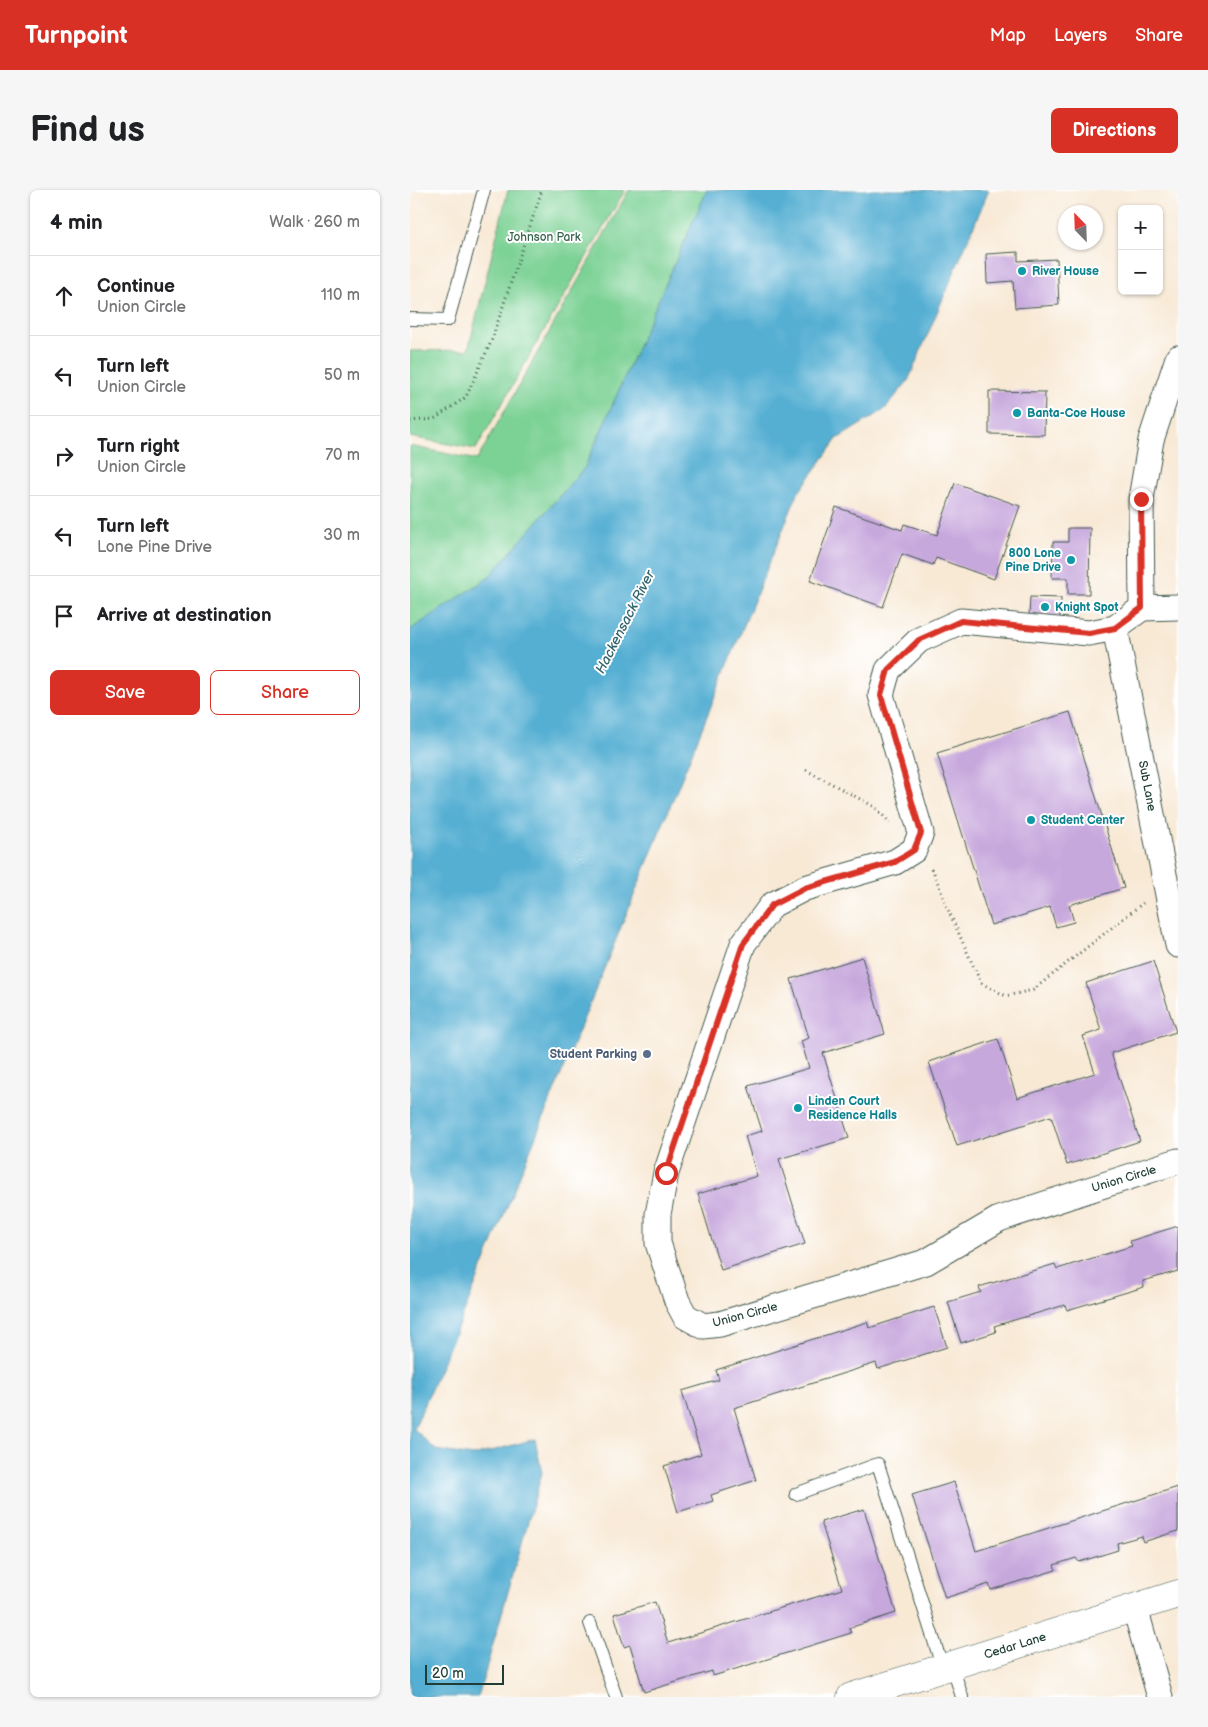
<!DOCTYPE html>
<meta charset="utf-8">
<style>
body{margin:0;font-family:"Balsamiq Sans",sans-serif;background:#f6f6f6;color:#202124}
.controls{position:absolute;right:15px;top:15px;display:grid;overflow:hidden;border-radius:8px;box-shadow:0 1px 4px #0004}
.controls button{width:45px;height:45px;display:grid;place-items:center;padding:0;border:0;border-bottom:1px solid #e0e0e0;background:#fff;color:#202124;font:25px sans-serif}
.compass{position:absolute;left:648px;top:15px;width:45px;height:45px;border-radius:50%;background:#fff;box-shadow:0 1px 4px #0004;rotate:337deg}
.scale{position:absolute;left:15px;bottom:12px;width:79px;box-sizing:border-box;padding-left:5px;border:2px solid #1f3d34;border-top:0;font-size:14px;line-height:18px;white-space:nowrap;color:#1f3d34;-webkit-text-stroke:4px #fff;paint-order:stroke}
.stop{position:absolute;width:15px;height:15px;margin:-11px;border:4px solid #d93025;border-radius:50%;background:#fff}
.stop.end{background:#d93025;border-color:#fff;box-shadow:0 1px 5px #0008}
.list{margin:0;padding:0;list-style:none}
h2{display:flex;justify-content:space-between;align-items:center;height:65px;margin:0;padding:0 20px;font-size:21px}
h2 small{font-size:16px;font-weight:400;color:#757577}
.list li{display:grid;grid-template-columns:32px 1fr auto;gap:15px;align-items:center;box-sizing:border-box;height:80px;padding:0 20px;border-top:1px solid #e0e0e0}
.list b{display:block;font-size:19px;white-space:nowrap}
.list p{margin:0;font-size:16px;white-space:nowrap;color:#757577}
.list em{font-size:16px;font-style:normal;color:#757577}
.actions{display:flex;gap:10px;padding:15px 20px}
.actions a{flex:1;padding:11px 0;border:1px solid #d93025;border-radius:8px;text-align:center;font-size:18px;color:#d93025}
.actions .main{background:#d93025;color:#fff}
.icon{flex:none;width:28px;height:28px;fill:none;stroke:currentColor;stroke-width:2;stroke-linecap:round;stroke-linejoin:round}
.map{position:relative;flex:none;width:768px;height:1507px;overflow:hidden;border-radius:8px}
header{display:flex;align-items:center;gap:30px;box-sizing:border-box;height:70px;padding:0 25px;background:#d93025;color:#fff}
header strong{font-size:24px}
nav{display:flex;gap:28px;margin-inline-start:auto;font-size:18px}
.intro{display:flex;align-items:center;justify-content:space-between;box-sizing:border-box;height:120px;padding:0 30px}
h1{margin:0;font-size:35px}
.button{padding:12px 22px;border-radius:8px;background:#d93025;color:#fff;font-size:18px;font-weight:700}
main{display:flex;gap:30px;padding:0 30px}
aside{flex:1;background:#fff;border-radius:8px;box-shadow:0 1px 4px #0004}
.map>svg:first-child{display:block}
.green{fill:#7cd194;stroke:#4e8764}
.water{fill:#55afd3;stroke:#3a7684}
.building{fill:#c7a8dd}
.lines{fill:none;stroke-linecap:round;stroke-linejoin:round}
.service-casing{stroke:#40574c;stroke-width:14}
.minor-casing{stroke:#40574c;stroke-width:27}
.secondary-casing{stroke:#40574c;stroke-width:29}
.path{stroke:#40574c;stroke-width:3;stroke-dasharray:1 4;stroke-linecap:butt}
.service{stroke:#fff;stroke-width:12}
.minor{stroke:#fff;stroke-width:25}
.secondary{stroke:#fff;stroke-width:28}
.route{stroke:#d93025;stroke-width:6}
.culture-dot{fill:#0f9aa8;stroke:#fff;stroke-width:2}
.service-dot{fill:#5c6f8a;stroke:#fff;stroke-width:2}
.labels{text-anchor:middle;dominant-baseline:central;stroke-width:4;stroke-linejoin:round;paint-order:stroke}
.park-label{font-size:12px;fill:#36624c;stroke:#fff}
.culture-label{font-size:12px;font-weight:bold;fill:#0d838f;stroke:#fff;text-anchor:start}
.street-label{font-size:12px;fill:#1f3d34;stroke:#fff}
.service-label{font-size:12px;font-weight:bold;fill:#4e5e75;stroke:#fff;text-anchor:end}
.water-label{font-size:14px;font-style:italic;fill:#32656c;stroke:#fff}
</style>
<header>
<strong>Turnpoint</strong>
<nav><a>Map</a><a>Layers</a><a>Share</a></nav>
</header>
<div class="intro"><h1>Find us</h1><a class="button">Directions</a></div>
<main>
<aside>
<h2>4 min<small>Walk · 260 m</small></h2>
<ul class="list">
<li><svg class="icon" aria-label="ahead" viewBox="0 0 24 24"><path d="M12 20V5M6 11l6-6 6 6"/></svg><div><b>Continue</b><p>Union Circle</p></div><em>110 m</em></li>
<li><svg class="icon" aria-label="left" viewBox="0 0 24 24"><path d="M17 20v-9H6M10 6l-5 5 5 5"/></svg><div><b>Turn left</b><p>Union Circle</p></div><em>50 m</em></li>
<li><svg class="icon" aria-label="right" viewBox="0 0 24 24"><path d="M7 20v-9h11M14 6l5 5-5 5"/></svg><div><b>Turn right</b><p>Union Circle</p></div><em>70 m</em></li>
<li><svg class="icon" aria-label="left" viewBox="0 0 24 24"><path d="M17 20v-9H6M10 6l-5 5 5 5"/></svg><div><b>Turn left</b><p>Lone Pine Drive</p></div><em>30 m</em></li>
<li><svg class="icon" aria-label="arrive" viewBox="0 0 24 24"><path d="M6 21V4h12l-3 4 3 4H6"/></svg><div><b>Arrive at destination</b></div></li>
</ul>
<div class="actions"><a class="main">Save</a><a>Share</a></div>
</aside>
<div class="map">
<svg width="768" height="1507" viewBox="0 0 768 1507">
<rect width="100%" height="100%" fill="#fff"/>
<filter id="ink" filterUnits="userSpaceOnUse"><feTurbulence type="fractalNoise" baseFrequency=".02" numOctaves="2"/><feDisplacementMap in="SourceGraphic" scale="10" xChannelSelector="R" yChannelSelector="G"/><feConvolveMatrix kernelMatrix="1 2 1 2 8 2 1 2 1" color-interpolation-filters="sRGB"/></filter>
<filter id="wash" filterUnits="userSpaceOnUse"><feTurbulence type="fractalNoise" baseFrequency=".0096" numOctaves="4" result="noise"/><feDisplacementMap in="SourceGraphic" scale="20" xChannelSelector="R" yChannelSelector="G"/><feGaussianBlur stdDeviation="1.12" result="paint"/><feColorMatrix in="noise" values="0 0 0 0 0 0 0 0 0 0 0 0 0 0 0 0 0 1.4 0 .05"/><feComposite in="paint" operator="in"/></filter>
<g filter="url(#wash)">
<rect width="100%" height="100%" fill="#f8e9d5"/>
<g class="green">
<path d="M98 0H215L66 259 0 247V161L58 160Z"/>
<path d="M219 0H297L175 277 78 388 0 440V256L67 270Z"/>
</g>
<path class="water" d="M297 0H579L498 191 474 220 427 249 387 305 58 1113 4 1239 26 1260 63 1266 125 1249 132 1283 68 1507H0V440L78 388 175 277Z"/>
<g id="blocks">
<g class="building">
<path d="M608 62V71L647 69 649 115 605 118 603 91 577 93 576 64Z"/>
<path d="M579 201 635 202 634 245 579 244Z"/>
<path d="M545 293 610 316 584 389 526 368 523 375 492 364 473 417 400 391 426 317 492 340 494 334 527 345Z"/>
<path d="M658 338H680L679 404H658V388H642L643 352H658Z"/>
<path d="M620 407 651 408 650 428 619 426Z"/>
<path d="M660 522 714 698 659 715 664 732 646 737 640 717 581 735 527 563Z"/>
<path d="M452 767 475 844 413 863 439 948 369 969 395 1054 311 1080 288 1004 347 986 335 946 352 941 338 896 399 878 391 851 399 848 381 789Z"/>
<path d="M743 771 766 842 701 863 730 951 657 975 641 926 547 956 519 872 588 849 607 908 685 883 673 846 691 840 676 793Z"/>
<path d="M768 1036V1081L733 1091 734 1097 657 1120 655 1115 584 1136 586 1142 551 1153 538 1112 571 1102 569 1097 645 1074 647 1079 722 1056 720 1051Z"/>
<path d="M524 1117 537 1157 468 1179 466 1173 324 1218 346 1290 301 1305 303 1311 268 1322 254 1276 291 1264 272 1201 309 1190 306 1180 457 1132 459 1138Z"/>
<path d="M544 1292 566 1361 768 1297V1341L733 1352 732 1346 707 1353 708 1360 669 1372 666 1368 644 1375 646 1380 581 1400 579 1394 535 1408 502 1305Z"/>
<path d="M454 1319 486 1423 439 1438 441 1443 303 1486 302 1481 234 1502 220 1455 214 1457 204 1424 245 1412 258 1453 432 1399 411 1332Z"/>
</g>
</g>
</g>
<g filter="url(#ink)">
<use href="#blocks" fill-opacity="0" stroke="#40574c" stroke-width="1"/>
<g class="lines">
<defs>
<g id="service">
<path d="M0 129 38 130 74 0"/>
<path d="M386 1304 468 1274 533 1479"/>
<path d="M180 1433 206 1507"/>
<path d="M542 1475 552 1507"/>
</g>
<g id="minor">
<path d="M768 168 741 250 731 309 732 418 768 417"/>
<path d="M732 418 705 438 679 443 551 431 509 450 478 480 471 505 511 643 504 660 485 672 395 698 362 715 333 754 256 983 248 1024V1053L267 1111 275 1126 293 1136 310 1134 516 1072 589 1029 768 971"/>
<path d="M705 438 768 755"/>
<path d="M725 1418 750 1507"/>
</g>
<path id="secondary" d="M441 1507 768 1404"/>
</defs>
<use href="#service" class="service-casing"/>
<use href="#minor" class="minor-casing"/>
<use href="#secondary" class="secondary-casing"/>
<g class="path">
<path d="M0 231 24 229 56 207 81 152 132 0"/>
<path d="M396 580 465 617 480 633"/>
<path d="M521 679 524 683 536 715 571 793 596 806 623 800 733 713"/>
</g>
<use href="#service" class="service"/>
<use href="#minor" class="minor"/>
<use href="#secondary" class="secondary"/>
</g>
</g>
<g class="lines" filter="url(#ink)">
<path class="route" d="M256 983 333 754 362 715 395 698 485 672 504 660 511 643 471 505 478 480 509 450 551 431 679 443 705 438 732 418 731 309"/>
</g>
<g class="culture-dot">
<circle cx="612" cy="81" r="5"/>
<circle cx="607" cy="223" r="5"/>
<circle cx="661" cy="370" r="5"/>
<circle cx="635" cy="417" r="5"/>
<circle cx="621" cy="630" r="5"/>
<circle cx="388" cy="918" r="5"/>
</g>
<circle class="service-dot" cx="237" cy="864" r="5"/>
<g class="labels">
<g class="park-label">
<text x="134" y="47">Johnson Park</text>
</g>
<g class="culture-label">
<text x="622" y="81">River House</text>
<text x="617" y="223">Banta-Coe House</text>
<text x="651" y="363" text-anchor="end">800 Lone<tspan x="651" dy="14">Pine Drive</tspan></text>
<text x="645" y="417">Knight Spot</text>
<text x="631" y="630">Student Center</text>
<text x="398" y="911">Linden Court<tspan x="398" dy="14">Residence Halls</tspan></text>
</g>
<g class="street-label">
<text transform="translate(737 596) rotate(79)">Sub Lane</text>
<text transform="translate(714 989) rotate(-17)">Union Circle</text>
<text transform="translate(335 1125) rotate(-15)">Union Circle</text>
<text transform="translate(605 1456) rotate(-17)">Cedar Lane</text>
</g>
<g class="service-label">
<text x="227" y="864">Student Parking</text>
</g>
<g class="water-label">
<text transform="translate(215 432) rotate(-63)">Hackensack River</text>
</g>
</g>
</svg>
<div class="controls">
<button>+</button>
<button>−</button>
</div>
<svg class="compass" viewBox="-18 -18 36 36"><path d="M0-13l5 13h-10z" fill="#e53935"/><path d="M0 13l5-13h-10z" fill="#757577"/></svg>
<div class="scale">20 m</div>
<div class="stop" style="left:256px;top:983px"></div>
<div class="stop end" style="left:731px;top:309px"></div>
</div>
</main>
